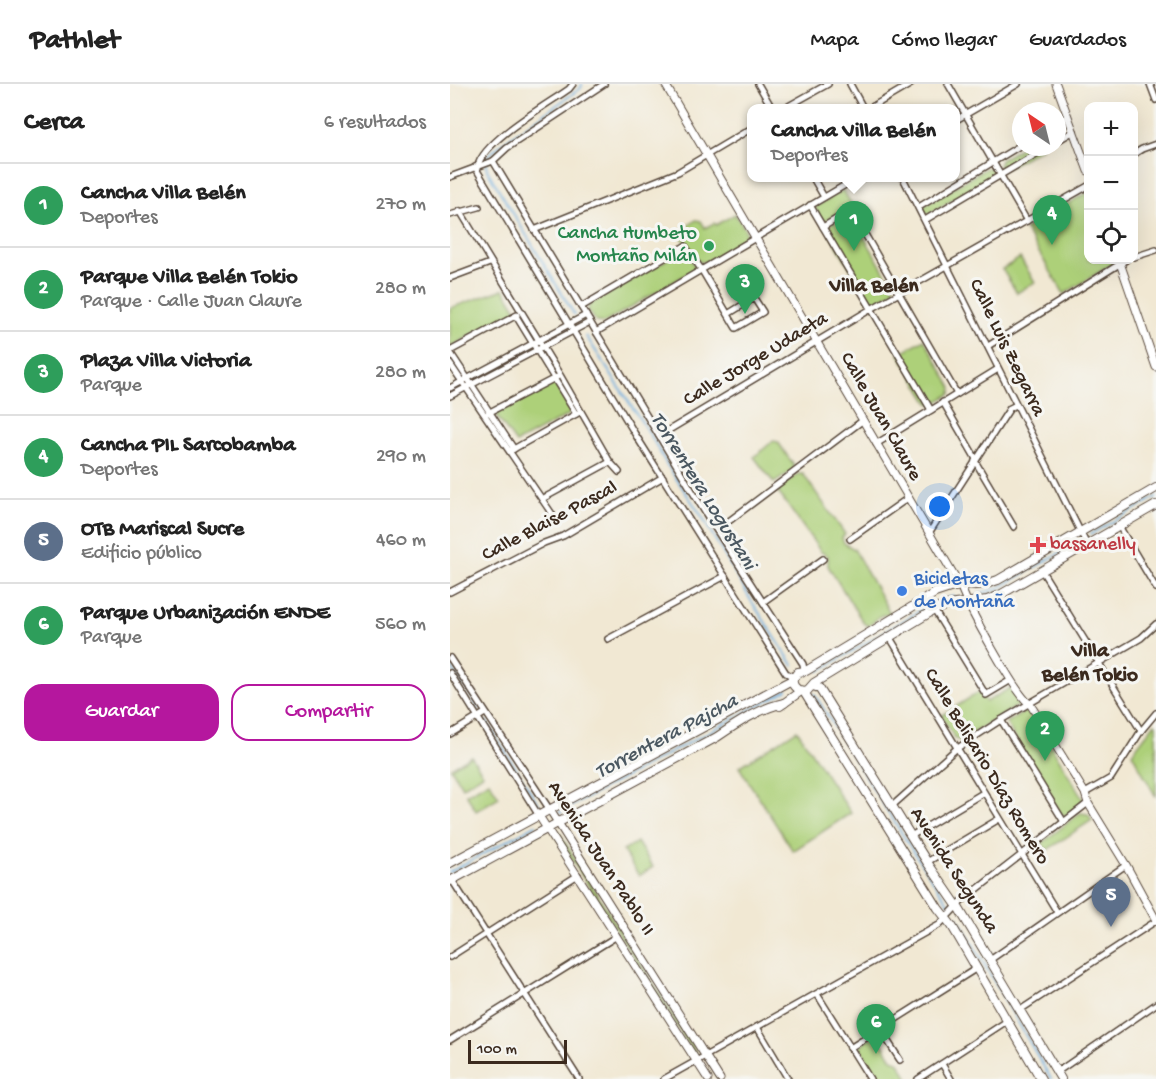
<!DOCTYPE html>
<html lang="es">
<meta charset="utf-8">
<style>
body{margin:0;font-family:"Gochi Hand",sans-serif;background:#f2f2f2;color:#222}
.controls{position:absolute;right:18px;top:18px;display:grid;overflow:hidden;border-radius:12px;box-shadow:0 6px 24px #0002}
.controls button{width:54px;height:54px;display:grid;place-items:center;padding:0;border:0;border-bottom:2px solid #e0e0e0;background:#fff;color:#222;font:30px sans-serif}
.compass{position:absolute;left:562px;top:18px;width:54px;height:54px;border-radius:50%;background:#fff;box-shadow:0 6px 24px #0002;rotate:325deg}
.scale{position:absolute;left:18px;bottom:15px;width:99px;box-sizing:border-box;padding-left:6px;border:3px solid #3b2a1e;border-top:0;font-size:16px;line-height:21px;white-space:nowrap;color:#3b2a1e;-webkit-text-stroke:4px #f6f6f2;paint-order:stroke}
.you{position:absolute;left:490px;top:423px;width:21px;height:21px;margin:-15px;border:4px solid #fff;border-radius:50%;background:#1a73e8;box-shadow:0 0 0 9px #1a73e833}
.badge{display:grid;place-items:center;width:39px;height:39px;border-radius:50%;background:#b5179e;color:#fff;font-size:20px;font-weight:700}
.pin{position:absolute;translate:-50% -50px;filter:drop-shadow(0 2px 3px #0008)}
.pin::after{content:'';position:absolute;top:32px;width:21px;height:18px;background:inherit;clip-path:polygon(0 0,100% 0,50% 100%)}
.popup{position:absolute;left:297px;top:20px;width:213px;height:78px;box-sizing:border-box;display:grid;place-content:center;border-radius:12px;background:#fff;filter:drop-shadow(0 2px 4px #0005);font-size:20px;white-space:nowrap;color:#767676}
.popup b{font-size:22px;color:#222}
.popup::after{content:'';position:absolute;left:50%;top:100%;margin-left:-12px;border:12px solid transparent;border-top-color:#fff}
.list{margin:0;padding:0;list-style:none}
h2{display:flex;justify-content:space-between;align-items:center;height:78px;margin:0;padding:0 24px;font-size:26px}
h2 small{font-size:20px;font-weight:400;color:#767676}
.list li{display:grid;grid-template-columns:39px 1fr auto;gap:18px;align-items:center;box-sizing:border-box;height:84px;padding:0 24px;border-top:2px solid #e0e0e0}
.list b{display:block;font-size:22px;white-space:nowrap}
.list p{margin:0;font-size:20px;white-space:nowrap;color:#767676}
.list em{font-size:20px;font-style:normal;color:#767676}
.actions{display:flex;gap:12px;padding:18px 24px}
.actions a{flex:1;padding:14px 0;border:2px solid #b5179e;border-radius:18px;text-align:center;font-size:21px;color:#b5179e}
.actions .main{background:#b5179e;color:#fff}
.icon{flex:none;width:33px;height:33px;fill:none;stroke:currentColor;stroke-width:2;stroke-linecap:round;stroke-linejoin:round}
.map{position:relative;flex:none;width:706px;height:995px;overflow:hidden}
header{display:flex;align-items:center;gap:36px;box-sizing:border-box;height:84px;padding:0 30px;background:#fff;border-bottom:2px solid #e0e0e0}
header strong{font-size:28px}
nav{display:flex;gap:33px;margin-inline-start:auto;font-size:21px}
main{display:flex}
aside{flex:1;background:#fff}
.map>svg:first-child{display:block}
.green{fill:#add079;stroke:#747d4c;stroke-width:1.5}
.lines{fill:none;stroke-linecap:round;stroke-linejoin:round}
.stream{stroke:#68acde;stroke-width:2}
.minor-casing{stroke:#564639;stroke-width:8}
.tertiary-casing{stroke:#564639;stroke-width:9}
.secondary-casing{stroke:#564639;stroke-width:10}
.minor{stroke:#fff;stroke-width:5}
.tertiary{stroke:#fff;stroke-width:7}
.secondary{stroke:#fff;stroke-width:8}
.leisure-dot{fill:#2e9e5b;stroke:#f6f6f2;stroke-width:2}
.health-dot{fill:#e0444e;stroke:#f6f6f2;stroke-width:2}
.shop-dot{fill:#3f7fe0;stroke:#f6f6f2;stroke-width:2}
.labels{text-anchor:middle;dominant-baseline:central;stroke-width:6;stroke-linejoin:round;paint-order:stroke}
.leisure-label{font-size:20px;fill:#27864d;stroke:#f6f6f2;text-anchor:end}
.street-label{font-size:20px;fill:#3b2a1e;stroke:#f6f6f2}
.health-label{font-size:20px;fill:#be3a42;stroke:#f6f6f2;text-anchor:start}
.shop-label{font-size:20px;fill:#366cbe;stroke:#f6f6f2;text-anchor:start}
.neighbourhood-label{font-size:21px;font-weight:bold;fill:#3b2a1e;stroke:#f6f6f2}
.water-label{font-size:21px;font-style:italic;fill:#4b5861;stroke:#f6f6f2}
</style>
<header>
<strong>Pathlet</strong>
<nav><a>Mapa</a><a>Cómo llegar</a><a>Guardados</a></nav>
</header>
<main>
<aside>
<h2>Cerca<small>6 resultados</small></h2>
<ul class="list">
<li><span class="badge" style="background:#2e9e5b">1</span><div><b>Cancha Villa Belén</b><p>Deportes</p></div><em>270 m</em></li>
<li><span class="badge" style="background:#2e9e5b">2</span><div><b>Parque Villa Belén Tokio</b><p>Parque · Calle Juan Claure</p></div><em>280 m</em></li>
<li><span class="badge" style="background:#2e9e5b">3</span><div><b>Plaza Villa Victoria</b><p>Parque</p></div><em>280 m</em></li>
<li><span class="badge" style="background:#2e9e5b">4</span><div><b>Cancha PIL Sarcobamba</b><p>Deportes</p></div><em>290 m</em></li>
<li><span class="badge" style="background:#5c6f8a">5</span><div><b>OTB Mariscal Sucre</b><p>Edificio público</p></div><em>460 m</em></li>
<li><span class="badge" style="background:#2e9e5b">6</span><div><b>Parque Urbanización ENDE</b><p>Parque</p></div><em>560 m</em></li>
</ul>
<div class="actions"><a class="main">Guardar</a><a>Compartir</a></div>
</aside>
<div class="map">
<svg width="706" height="995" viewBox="0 0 706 995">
<rect width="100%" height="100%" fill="#f6f6f2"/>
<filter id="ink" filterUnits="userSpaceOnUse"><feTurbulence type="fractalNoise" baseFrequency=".0167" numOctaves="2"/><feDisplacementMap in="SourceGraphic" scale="12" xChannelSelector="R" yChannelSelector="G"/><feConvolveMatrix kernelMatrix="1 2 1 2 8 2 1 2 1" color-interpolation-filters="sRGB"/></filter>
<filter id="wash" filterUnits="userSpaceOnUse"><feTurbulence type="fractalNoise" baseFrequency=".008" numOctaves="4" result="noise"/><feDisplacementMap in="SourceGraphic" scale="24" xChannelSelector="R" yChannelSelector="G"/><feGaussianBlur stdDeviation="1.35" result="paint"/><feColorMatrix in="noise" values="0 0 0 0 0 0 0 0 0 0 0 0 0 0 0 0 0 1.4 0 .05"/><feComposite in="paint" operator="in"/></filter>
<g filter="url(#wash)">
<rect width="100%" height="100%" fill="#f1e8d3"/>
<g class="green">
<path d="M572 63H593L555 85 549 84 550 76Z"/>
<path d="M536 84H541L543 86 544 90 541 93 479 130 473 128 472 123Z"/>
<path d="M393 106 403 122 372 138 365 123Z"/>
<path d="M636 109H638V176H664L661 181 614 210 575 145Z"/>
<path d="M285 130 296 147V153L257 178H249L231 152V146L246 136 251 137 255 144 264 139 266 141Z"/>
<path d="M397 131 402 132 445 206 423 220H421L378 146V142Z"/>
<path d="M233 166 247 184 154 239 146 238 138 226 139 221Z"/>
<path d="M570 174 585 198 567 209 552 185Z"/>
<path d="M54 205 66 225 64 229 0 263V224Z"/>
<path d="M474 255 502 304 501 310 483 320 479 319 449 270Z"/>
<path d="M102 299 106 301 120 326V330L66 359 47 333V329Z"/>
<path d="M323 357 328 358 344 382 343 386 324 399 304 373Z"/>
<path d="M348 390H353L395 450 392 454 394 459 404 465 440 529 430 532 419 542 414 540 378 482V472L371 468 328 408 329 404Z"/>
<path d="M560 604 570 618 569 621 510 657 505 655 491 632 529 608 536 618Z"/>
<path d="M579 625 633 715 631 720 616 732 611 730 556 639Z"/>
<path d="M705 639 706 641V713L682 669Z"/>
<path d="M347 646 401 729 343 767 289 683Z"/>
<path d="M21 672 33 690 12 703 1 684Z"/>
<path d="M39 697 49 713 26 727 16 710Z"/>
<path d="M630 729 638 730 642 736 597 766 592 759Z"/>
<path d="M108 747 246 967 243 968 105 749Z"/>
<path d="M187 758 203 783 189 792 173 767Z"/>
<path d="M424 951 428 953 442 975 448 977 459 995H430L409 963Z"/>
</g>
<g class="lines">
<g class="stream">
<path d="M124 230 37 86 36 74 50 61 131 4 132 0"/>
<path d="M136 252 201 352 217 381 251 431 302 518 343 581"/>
<path d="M641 450 706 413"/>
<path d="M529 510 547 505 627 459"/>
<path d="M0 581 29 625"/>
<path d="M369 587 481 520 504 512"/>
<path d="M364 610 461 764 501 823"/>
<path d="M36 637 89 721"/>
<path d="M110 728 337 606"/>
<path d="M0 788 86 741"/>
<path d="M507 833 601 995"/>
</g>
</g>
</g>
<g filter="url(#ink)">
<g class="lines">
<defs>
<g id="minor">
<path d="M308 0 322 24"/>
<path d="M400 0 413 24"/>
<path d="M498 0 577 137"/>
<path d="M700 0 706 16"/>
<path d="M335 24 378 0"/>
<path d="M420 24 461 0"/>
<path d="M506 36 568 0"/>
<path d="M607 39 618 32"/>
<path d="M607 57 624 47"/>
<path d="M684 70 692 65 706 60"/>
<path d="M43 77 256 430 353 580 354 586"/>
<path d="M28 82C33 57 98 20 119 5L123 0"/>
<path d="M25 83 185 350 336 589 344 593"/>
<path d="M0 93 43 77 57 64 154 0"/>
<path d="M363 94 374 113"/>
<path d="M453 94 637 461"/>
<path d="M360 121 481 326"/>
<path d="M469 123 571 61"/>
<path d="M10 127 110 291 160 378 169 388"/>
<path d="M0 131 29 123"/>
<path d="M475 136 598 63"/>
<path d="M373 143 401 126 507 310"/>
<path d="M84 146 228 88 302 44"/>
<path d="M684 173 706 166"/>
<path d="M0 194 40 179"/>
<path d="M131 223 235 162 251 185 286 244 313 228 304 214 278 230"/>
<path d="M66 232 126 330"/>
<path d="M146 248 407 94"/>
<path d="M538 262 676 176"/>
<path d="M0 267 67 231"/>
<path d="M0 268 64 365"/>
<path d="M0 280 102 430"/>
<path d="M0 304 136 231"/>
<path d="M0 312 140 238"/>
<path d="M493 318 526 375"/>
<path d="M38 329 107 293"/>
<path d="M209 352 421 225 638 102"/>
<path d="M426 360 548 285"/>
<path d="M60 367 128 329"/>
<path d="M525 377 564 443"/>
<path d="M92 415 160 378"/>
<path d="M669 442 706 504"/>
<path d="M267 446 412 337"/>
<path d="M479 449 560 324 566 321"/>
<path d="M400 455 458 414"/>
<path d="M592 487 691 647"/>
<path d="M0 508 94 459 113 452 213 393"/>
<path d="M313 518 373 475"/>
<path d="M484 526 536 611 561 596"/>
<path d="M439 552 607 828"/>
<path d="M158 555 275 492"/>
<path d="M0 574 100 726"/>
<path d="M0 589 89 732"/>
<path d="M551 636 614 738"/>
<path d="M0 650 35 629"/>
<path d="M635 709 661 694 691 647 706 629"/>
<path d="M442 722 506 665 551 636 691 554 706 540"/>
<path d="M461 752 533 709"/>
<path d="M477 778 549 735"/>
<path d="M2 796 129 995"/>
<path d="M0 873 128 791"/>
<path d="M540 876 676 781"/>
<path d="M367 910 420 995"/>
<path d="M570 926 706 837"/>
<path d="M307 943 338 995"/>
<path d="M430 945 450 976"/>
<path d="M0 956 167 852"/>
<path d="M400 964 527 884"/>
<path d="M492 980 501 995"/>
<path d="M607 988 706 920"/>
<path d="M214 995 489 841 512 817 638 719"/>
<path d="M468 995 557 937"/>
</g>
<g id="tertiary">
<path d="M215 0 511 503C517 521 567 613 580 620L635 709 638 719 676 781 706 836"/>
<path d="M606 0 638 87"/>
<path d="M669 176 706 283"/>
<path d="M100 726 270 995"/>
<path d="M89 732 258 995"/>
</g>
<g id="secondary">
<path d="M342 596 344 602 348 606 357 607 364 599 484 526 497 521 537 516 548 512 706 421"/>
<path d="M363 602 369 604 477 778 508 823 611 995"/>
<path d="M354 608 488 824 502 842 591 995"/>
<path d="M330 622 351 607"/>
<path d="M0 779 336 599 342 596 348 588 356 587 485 509 503 503 536 500 548 496 706 404"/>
<path d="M0 797 267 653C286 640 310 624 334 619"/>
</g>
</defs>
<use href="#minor" class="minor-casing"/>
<use href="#tertiary" class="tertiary-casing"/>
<use href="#secondary" class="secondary-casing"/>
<use href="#minor" class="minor"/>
<use href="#tertiary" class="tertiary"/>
<use href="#secondary" class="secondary"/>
</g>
</g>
<circle class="leisure-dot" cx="259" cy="162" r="6"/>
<path class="health-dot" d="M585 452h6v6h6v6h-6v6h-6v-6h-6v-6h6z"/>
<circle class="shop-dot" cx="452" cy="507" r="6"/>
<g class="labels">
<g class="leisure-label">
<text x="247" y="150">Cancha Humbeto<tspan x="247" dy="23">Montaño Milán</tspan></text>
</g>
<g class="street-label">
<text transform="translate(556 264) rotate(64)">Calle Luis Zegarra</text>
<text transform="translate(306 276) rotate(-31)">Calle Jorge Udaeta</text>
<text transform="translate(430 333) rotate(60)">Calle Juan Claure</text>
<text transform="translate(100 438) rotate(-28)">Calle Blaise Pascal</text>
<text transform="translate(536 683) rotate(59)">Calle Belisario Díaz Romero</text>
<text transform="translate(150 775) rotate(57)">Avenida Juan Pablo II</text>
<text transform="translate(503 787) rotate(57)">Avenida Segunda</text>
</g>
<g class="health-label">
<text x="600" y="461">bassanelly</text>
</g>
<g class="shop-label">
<text x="464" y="496">Bicicletas<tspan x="464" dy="23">de Montaña</tspan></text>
</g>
<g class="neighbourhood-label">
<text x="424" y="203">Villa Belén</text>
<text x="640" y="568">Villa<tspan x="640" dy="24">Belén Tokio</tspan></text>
</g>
<g class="water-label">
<text transform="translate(252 408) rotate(58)">Torrentera Logustani</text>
<text transform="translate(217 654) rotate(-28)">Torrentera Pajcha</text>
</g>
</g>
</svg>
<div class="controls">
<button>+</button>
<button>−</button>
<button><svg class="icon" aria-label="locate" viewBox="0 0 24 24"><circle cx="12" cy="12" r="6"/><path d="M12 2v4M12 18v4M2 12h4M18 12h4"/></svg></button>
</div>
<svg class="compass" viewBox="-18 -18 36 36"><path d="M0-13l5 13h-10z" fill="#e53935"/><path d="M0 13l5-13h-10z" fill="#767676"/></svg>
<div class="scale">100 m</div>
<div class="you"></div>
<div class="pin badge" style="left:404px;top:167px;background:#2e9e5b">1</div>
<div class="popup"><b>Cancha Villa Belén</b>Deportes</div>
<div class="pin badge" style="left:595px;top:677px;background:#2e9e5b">2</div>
<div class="pin badge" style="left:295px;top:230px;background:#2e9e5b">3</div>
<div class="pin badge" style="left:602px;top:161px;background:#2e9e5b">4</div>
<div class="pin badge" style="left:661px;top:843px;background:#5c6f8a">5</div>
<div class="pin badge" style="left:426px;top:970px;background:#2e9e5b">6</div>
</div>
</main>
